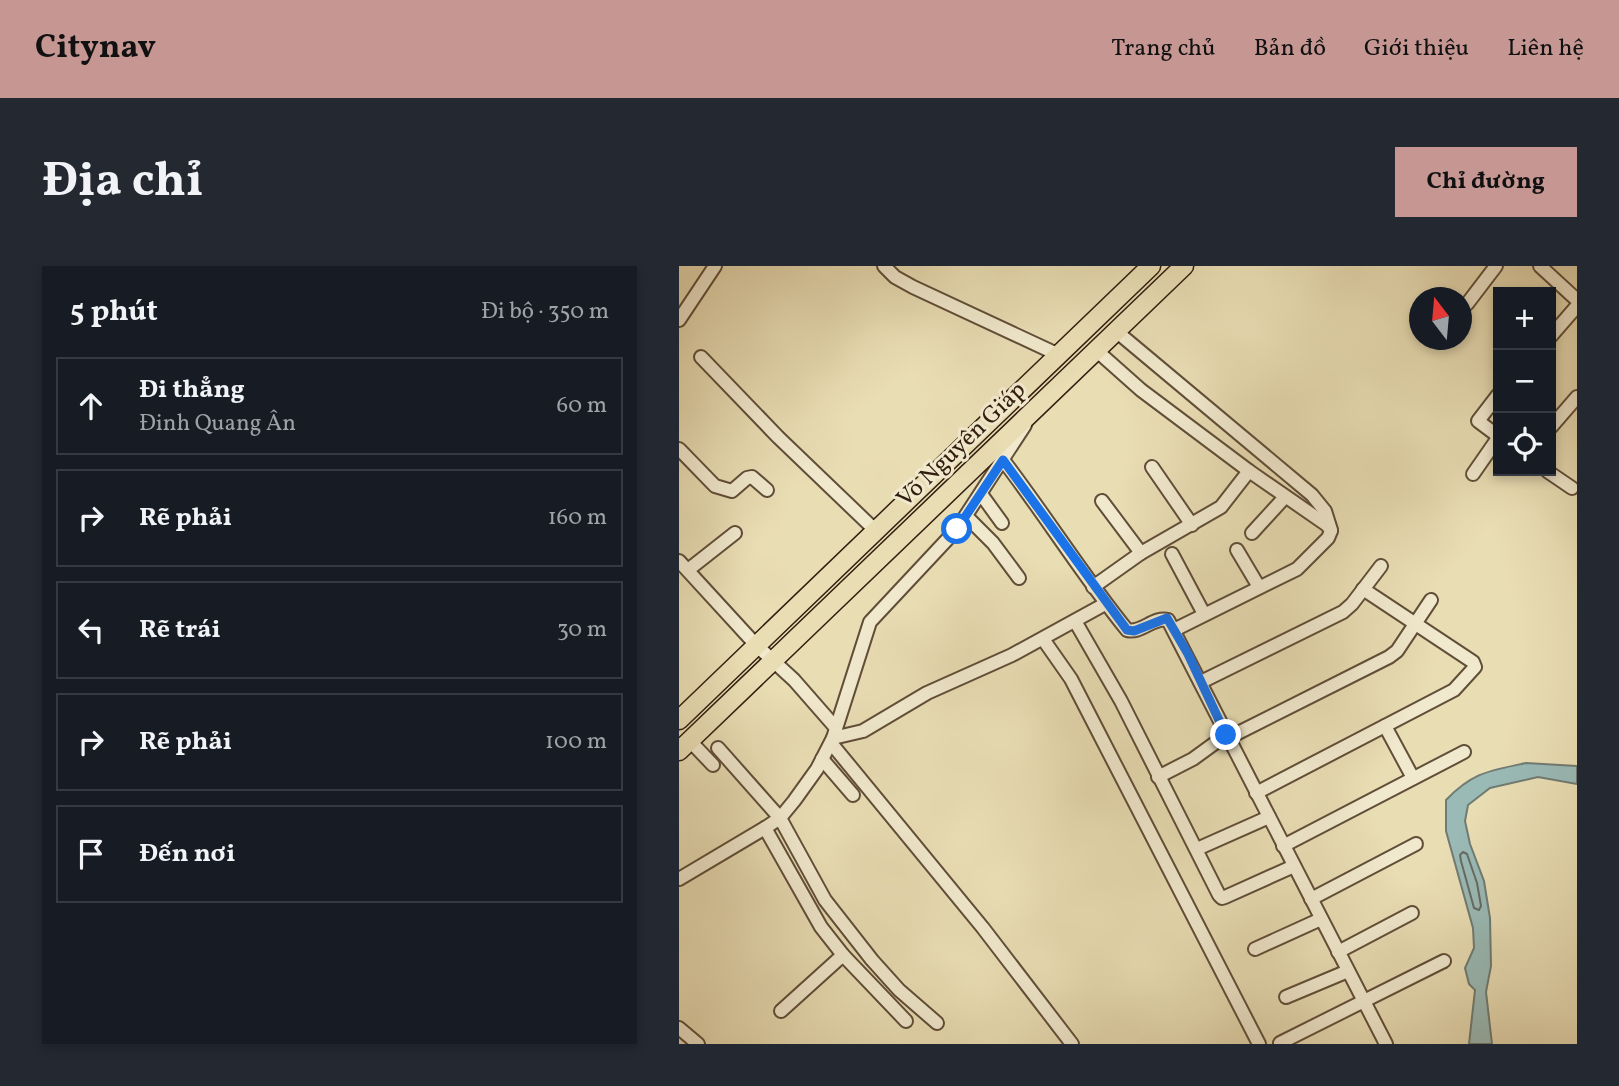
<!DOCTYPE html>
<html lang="vi">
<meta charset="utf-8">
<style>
body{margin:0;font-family:Vollkorn,serif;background:#242831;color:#f1f3f6}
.controls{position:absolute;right:21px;top:21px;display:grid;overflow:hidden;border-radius:0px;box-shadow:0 4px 10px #0003}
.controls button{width:63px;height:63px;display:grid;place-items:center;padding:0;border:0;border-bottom:2px solid #363941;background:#171b24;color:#f1f3f6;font:35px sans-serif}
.compass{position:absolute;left:730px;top:21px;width:63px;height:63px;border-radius:50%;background:#171b24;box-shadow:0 4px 10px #0003;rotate:344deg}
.stop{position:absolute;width:21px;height:21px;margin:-16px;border:5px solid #1a73e8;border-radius:50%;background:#fff}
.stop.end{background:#1a73e8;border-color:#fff;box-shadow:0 2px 7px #0008}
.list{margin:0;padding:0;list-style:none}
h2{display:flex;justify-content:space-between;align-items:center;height:91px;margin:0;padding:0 28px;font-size:30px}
h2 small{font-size:23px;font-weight:400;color:#9ea1a6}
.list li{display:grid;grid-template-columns:46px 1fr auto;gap:21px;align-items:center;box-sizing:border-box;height:98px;margin:0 14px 14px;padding:0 14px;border:2px solid #363941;border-radius:0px}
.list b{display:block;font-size:26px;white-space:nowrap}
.list p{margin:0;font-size:23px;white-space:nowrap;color:#9ea1a6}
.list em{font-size:23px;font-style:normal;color:#9ea1a6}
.icon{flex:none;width:38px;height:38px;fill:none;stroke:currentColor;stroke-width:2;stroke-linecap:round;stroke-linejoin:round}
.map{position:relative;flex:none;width:898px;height:778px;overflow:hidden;border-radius:0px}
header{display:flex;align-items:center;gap:42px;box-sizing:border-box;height:98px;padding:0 35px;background:#c59692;color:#111}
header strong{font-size:33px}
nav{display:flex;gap:38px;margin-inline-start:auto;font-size:24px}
.intro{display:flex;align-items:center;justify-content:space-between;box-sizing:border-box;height:168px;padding:0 42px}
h1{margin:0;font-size:49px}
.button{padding:18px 32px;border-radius:0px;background:#c59692;color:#111;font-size:24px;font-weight:700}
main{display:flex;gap:42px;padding:0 42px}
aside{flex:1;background:#171b24;border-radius:0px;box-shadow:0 4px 10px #0003}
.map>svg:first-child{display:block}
.water{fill:#9abab6;stroke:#707c73;stroke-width:2}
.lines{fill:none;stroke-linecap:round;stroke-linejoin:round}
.shore{stroke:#666c62;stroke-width:2}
.minor-casing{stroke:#604e38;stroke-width:16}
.highway-casing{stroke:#321e0e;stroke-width:21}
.minor{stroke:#f1e9ce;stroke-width:12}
.highway{stroke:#e9ddb4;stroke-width:18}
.route{stroke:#1a73e8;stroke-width:9}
.labels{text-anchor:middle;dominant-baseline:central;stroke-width:6;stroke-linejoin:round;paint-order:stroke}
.street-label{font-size:24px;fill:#321e0e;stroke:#f1e9ce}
</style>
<header>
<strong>Citynav</strong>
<nav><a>Trang chủ</a><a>Bản đồ</a><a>Giới thiệu</a><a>Liên hệ</a></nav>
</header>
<div class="intro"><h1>Địa chỉ</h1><a class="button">Chỉ đường</a></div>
<main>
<aside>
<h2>5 phút<small>Đi bộ · 350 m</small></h2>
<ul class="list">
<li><svg class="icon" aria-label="ahead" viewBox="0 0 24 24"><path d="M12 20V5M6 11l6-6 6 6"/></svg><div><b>Đi thẳng</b><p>Đinh Quang Ân</p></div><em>60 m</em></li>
<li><svg class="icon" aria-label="right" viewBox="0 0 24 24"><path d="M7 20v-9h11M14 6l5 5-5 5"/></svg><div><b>Rẽ phải</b></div><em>160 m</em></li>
<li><svg class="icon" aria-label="left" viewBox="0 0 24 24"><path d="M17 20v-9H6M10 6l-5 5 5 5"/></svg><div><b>Rẽ trái</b></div><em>30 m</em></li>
<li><svg class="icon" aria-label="right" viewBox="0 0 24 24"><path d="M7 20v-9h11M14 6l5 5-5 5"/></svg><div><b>Rẽ phải</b></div><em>100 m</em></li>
<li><svg class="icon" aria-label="arrive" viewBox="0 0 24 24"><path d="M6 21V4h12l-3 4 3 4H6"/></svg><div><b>Đến nơi</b></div></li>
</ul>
</aside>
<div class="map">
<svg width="898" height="778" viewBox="0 0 898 778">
<rect width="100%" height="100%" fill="#e9ddb4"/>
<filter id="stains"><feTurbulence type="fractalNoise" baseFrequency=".00286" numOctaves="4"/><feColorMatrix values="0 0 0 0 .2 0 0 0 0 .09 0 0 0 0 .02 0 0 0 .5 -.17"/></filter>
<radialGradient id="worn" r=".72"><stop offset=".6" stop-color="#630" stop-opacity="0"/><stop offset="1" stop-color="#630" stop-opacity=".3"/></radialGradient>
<path class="water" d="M847 497 898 500V518L859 511 811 522 789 539 786 555 791 578 805 615 811 652 812 700 807 726 813 778H790L796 724 790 718 786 702 795 682 794 662 767 565V534C794 506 810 505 847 497Z"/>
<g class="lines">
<path class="shore" d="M784 586 788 588 798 617 802 640 800 644 795 642 782 595 781 589Z"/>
<defs>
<g id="minor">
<path d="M205 0 216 11 234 21 380 89"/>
<path d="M861 0 898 34"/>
<path d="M788 38 817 0"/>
<path d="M0 54 36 0"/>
<path d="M437 65 633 229 646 245 652 264"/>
<path d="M872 70 898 40"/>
<path d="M417 84 462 124 570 205 648 259 652 265 649 272 618 303 495 364"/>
<path d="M22 91 99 171 197 265"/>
<path d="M819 129 799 155 819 170"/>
<path d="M872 161 898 131"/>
<path d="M0 183 36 220 53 225 68 212 73 211 88 224"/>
<path d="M324 194C367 250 404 310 448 364 462 368 475 350 489 354L707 778"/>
<path d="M473 201 513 259"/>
<path d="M868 205 893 222"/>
<path d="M794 208 819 172"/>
<path d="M302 228 323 257"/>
<path d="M423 235 462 287"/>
<path d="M287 250 314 277 340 312"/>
<path d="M573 267 606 231"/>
<path d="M558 284 580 321"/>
<path d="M493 288 525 348"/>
<path d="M0 295 77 379 115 414 157 462"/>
<path d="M9 304 56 267"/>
<path d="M414 321 462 287 542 241 570 205"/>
<path d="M396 355 442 435 540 629 543 632 546 631 615 600"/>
<path d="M364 373 392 413 580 778"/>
<path d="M522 416 664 346 673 338 702 300"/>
<path d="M706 460 734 512"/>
<path d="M154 472 184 465 248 427 333 389 426 338"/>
<path d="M549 472 710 391 718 385 752 334"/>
<path d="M11 475 34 499"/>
<path d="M152 477 304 662 393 778"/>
<path d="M39 482 101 552 146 634 193 694 220 724 258 757"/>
<path d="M143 493 174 529"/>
<path d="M479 511 514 493 547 469"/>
<path d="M577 527 775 424 796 401 794 396 684 323"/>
<path d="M86 562 142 661 164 689 227 755"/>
<path d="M604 580 785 486"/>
<path d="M518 583 590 551"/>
<path d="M0 613 86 562 101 552 115 535 138 503 154 472 191 356 278 263 346 159"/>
<path d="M632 633 737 578"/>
<path d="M576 683 642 653"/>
<path d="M659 686 733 647"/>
<path d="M607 731 669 705"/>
<path d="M102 745 164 689"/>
<path d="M0 762 19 778"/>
<path d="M601 777 765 695"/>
</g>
<g id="highway">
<path d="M0 454 472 0"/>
<path d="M0 485 505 0"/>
</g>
</defs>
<use href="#minor" class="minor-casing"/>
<use href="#highway" class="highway-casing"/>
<use href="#minor" class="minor"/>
<use href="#highway" class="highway"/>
</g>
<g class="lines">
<path class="route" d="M278 263 324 194 448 364 455 365 488 352 509 388 547 469"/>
</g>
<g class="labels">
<g class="street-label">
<text transform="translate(283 179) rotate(-44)">Võ Nguyên Giáp</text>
</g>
</g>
<rect width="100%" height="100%" filter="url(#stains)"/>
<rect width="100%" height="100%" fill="url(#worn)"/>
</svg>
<div class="controls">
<button>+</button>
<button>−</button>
<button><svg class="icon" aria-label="locate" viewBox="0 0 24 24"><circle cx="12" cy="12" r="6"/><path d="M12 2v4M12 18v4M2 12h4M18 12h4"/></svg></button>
</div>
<svg class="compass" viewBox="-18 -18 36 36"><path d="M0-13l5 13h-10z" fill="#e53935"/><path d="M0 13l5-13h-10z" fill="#9ea1a6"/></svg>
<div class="stop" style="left:278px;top:263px"></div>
<div class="stop end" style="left:547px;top:469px"></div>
</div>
</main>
